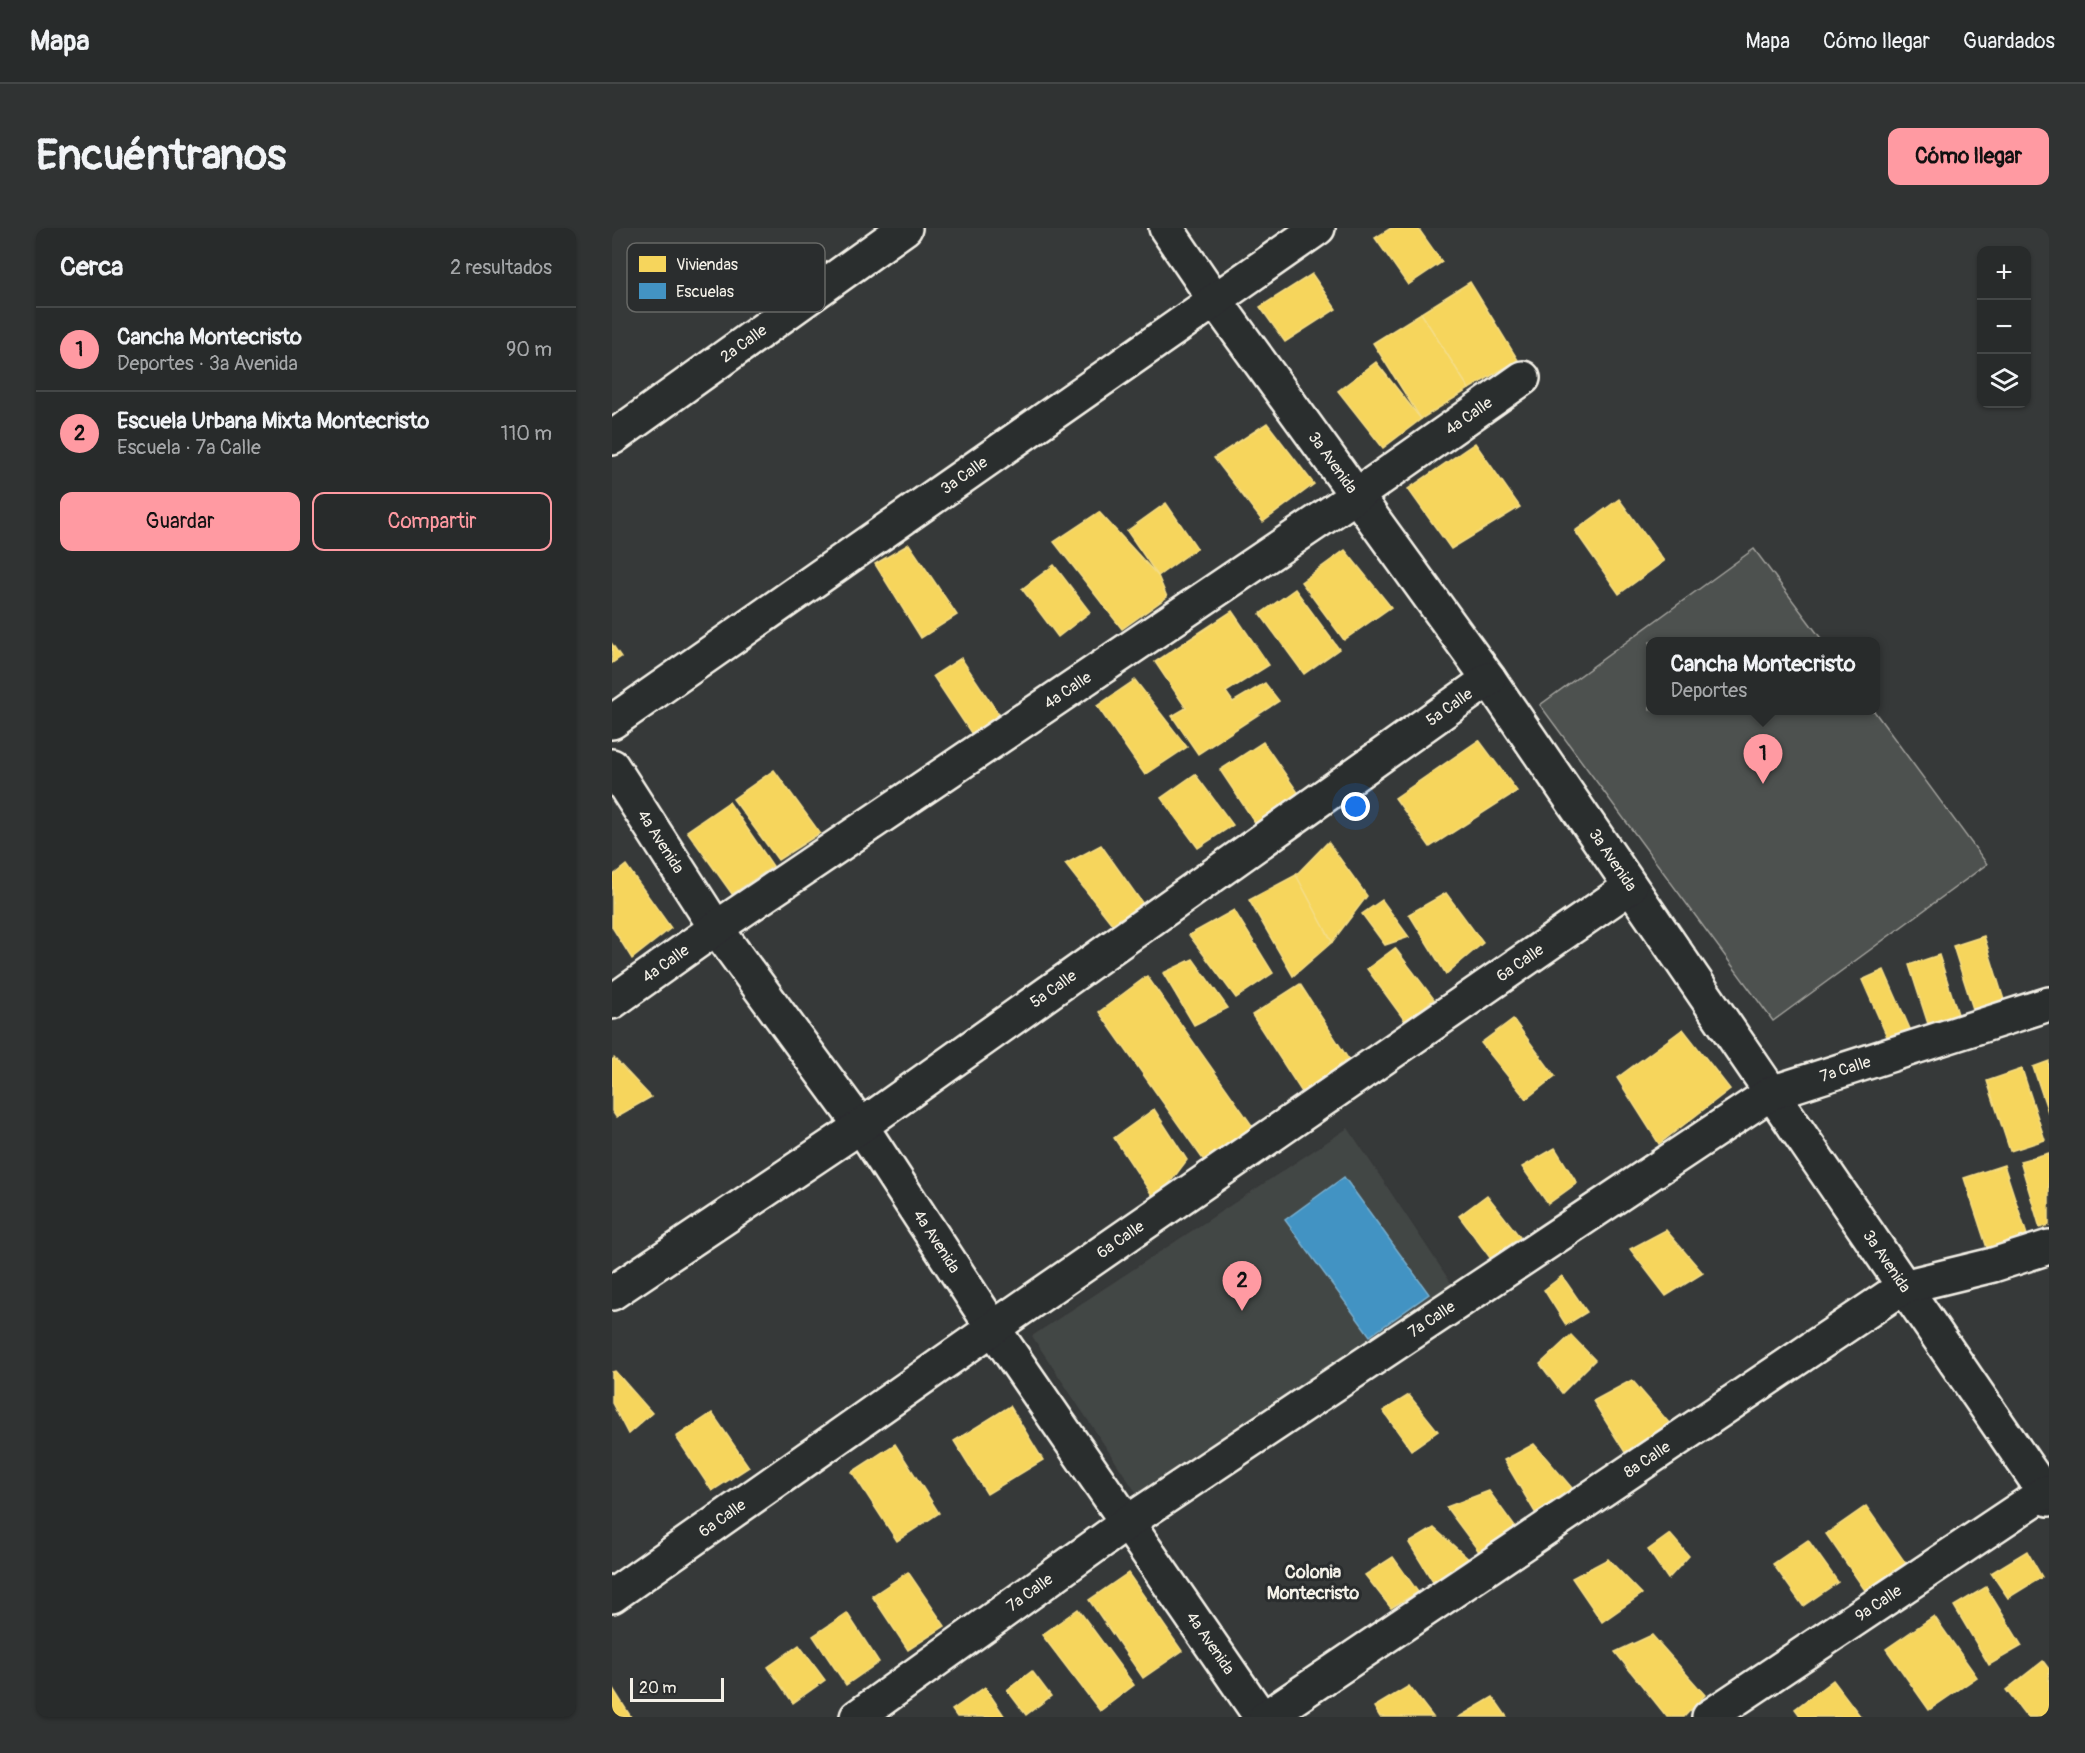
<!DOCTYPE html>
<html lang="es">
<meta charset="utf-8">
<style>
body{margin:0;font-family:Pangolin,sans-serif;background:#303333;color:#f1f3f6}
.controls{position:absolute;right:18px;top:18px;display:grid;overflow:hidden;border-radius:12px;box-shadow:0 2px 4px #0004}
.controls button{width:54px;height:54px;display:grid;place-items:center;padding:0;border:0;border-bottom:2px solid #444747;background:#282b2b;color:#f1f3f6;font:30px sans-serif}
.scale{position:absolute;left:18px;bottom:15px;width:94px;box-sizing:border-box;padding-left:6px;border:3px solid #f4f1e8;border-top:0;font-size:16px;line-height:21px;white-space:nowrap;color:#f4f1e8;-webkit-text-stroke:4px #2a2d2e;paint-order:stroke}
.you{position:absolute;left:744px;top:579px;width:21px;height:21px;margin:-15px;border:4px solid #fff;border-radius:50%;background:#1a73e8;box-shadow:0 0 0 9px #1a73e833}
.badge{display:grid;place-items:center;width:39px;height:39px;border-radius:50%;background:#ff9aa2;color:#111;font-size:20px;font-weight:700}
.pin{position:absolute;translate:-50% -50px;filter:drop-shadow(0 2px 3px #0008)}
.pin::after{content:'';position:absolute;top:32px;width:21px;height:18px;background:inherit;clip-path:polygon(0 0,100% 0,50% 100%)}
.popup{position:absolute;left:1034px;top:409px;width:234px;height:78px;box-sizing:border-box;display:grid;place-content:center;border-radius:12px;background:#282b2b;filter:drop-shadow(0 2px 4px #0005);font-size:20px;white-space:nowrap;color:#a5a7a9}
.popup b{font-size:22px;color:#f1f3f6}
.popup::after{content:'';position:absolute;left:50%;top:100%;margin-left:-12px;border:12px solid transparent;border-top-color:#282b2b}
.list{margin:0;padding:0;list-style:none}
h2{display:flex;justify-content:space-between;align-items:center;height:78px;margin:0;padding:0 24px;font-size:26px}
h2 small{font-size:20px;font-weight:400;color:#a5a7a9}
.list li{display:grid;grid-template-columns:39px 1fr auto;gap:18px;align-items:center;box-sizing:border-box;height:84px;padding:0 24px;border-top:2px solid #444747}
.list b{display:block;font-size:22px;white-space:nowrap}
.list p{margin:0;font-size:20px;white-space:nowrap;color:#a5a7a9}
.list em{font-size:20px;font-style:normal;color:#a5a7a9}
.actions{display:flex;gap:12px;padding:18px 24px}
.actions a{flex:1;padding:14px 0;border:2px solid #ff9aa2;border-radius:12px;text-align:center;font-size:21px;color:#ff9aa2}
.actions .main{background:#ff9aa2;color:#111}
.icon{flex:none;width:33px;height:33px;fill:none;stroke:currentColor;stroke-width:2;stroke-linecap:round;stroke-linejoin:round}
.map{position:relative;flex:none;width:1437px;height:1489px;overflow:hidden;border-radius:12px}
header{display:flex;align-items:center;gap:36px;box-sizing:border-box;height:84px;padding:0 30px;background:#282b2b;border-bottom:2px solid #444747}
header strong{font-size:28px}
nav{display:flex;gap:33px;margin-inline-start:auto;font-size:21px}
.intro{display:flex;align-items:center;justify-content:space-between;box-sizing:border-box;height:144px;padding:0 36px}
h1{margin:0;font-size:42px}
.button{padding:15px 27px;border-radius:12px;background:#ff9aa2;color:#111;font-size:21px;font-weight:700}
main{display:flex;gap:36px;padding:0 36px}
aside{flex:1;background:#282b2b;border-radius:12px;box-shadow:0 2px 4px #0004}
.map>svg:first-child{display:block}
.built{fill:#434645}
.green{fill:#4e514f;stroke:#a1a19c;stroke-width:1.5}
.homes{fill:#f6d55c;stroke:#f5dd86;stroke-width:1.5}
.schools{fill:#4393c3;stroke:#78afce;stroke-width:1.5}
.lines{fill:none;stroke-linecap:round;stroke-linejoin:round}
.minor-casing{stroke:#f4f1e8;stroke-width:38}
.minor{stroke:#2a2d2e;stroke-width:33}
.labels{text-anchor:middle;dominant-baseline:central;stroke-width:6;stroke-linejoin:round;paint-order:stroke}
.street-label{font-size:16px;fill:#f4f1e8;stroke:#2a2d2e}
.neighbourhood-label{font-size:18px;font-weight:bold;fill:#f4f1e8;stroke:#2a2d2e}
.key{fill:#2a2d2e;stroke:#676866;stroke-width:1.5}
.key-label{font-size:16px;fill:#f4f1e8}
</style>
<header>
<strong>Mapa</strong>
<nav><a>Mapa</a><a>Cómo llegar</a><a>Guardados</a></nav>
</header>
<div class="intro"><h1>Encuéntranos</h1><a class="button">Cómo llegar</a></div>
<main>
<aside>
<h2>Cerca<small>2 resultados</small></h2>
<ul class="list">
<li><span class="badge">1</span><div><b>Cancha Montecristo</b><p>Deportes · 3a Avenida</p></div><em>90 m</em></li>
<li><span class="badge">2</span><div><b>Escuela Urbana Mixta Montecristo</b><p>Escuela · 7a Calle</p></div><em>110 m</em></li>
</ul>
<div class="actions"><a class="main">Guardar</a><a>Compartir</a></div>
</aside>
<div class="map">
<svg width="1437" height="1489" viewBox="0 0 1437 1489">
<rect width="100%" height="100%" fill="#363939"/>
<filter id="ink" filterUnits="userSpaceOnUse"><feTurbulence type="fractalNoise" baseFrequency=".0167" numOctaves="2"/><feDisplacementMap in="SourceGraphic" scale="12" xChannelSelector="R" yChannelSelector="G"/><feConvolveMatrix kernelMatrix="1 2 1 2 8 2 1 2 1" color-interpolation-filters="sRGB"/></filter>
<g filter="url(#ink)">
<path class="built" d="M736 900 841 1058 525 1266 420 1108Z"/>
<path class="green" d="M1142 321 1211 413 1038 414V482L1262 483 1375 636 1161 793 928 477Z"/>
<g class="homes">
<path d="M779 0H806L830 34 796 57 763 10Z"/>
<path d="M700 46 724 81 673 114 648 79Z"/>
<path d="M858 54 906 132 857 161 809 85Z"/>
<path d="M809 85 857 161 809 191 761 115Z"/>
<path d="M764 134 809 191 771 220 726 163Z"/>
<path d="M655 195 702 256 651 294 602 230Z"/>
<path d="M863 215 908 279 839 321 796 261Z"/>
<path d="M1007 271 1052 333 1007 366 963 303Z"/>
<path d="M554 275 585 320 546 348 515 303Z"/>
<path d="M487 284 546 348 555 369 510 401 442 314Z"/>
<path d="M297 316 345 387 309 410 263 336Z"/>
<path d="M733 322 779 379 732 412 689 354Z"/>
<path d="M442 337 478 384 446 409 410 361Z"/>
<path d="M683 361 727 421 692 446 648 386Z"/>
<path d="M620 383 657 437 614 464 621 474 653 455 667 473 586 526 560 488 574 480 543 434Z"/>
<path d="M0 416 9 429 0 435Z"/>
<path d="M349 430 388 488 361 508 321 448Z"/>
<path d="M523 452 575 519 533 547 485 478Z"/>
<path d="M867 512 905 563 818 619 783 570Z"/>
<path d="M651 514 692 573 648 602 608 542Z"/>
<path d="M162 542 208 605 166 632 121 571Z"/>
<path d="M583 546 621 597 586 620 549 570Z"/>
<path d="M117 574 161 638 120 666 75 603Z"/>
<path d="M716 614 755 668 720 714 684 647Z"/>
<path d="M489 617 531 676 500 696 453 636Z"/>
<path d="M14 637 59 700 20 731 0 699V648Z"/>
<path d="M684 647 720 714 681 748 637 672Z"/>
<path d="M834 665 871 715 834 746 797 686Z"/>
<path d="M770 672 797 709 773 717 750 686Z"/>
<path d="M622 682 661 745 624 770 577 707Z"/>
<path d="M1372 708 1392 772 1361 781 1341 718Z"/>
<path d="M783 720 822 771 793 793 755 741Z"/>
<path d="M1327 727 1347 789 1317 799 1297 737Z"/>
<path d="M581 731 616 780 582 797 551 745Z"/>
<path d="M1272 742 1299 803 1277 813 1250 752Z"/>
<path d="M535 748 644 903 595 937 487 784Z"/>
<path d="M688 756 737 832 693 869 640 787Z"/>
<path d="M901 791 943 848 914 871 869 815Z"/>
<path d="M1071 801 1118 861 1047 916 1005 850Z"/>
<path d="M2 830 39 869 4 889 0 883V832Z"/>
<path d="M1437 833V887L1421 839Z"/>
<path d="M1410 841 1433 912 1398 923 1375 853Z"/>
<path d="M542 881 575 932 544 973 502 910Z"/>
<path d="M943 920 965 955 936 976 910 939Z"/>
<path d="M1437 925V997L1428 1000 1408 933Z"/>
<path d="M1392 937 1417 1013 1377 1026 1352 950Z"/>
<path d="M875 967 908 1009 879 1031 847 988Z"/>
<path d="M1054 1002 1091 1045 1054 1068 1018 1021Z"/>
<path d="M950 1048 975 1084 954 1097 932 1062Z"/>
<path d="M959 1107 983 1132 950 1165 928 1136Z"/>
<path d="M3 1143 40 1185 16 1206 0 1175V1144Z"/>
<path d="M1020 1152 1059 1197 1014 1226 981 1173Z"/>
<path d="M797 1167 826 1203 799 1222 771 1183Z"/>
<path d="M398 1178 431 1232 375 1266 342 1213Z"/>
<path d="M100 1185 137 1239 100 1263 64 1209Z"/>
<path d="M283 1216 327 1285 285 1313 240 1244Z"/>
<path d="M922 1216 961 1261 924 1286 892 1232Z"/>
<path d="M877 1263 906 1303 871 1329 834 1279Z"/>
<path d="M1254 1278 1297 1340 1257 1368 1214 1306Z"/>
<path d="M822 1300 861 1335 824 1359 797 1315Z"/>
<path d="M1058 1306 1077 1328 1056 1351 1036 1322Z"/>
<path d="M1196 1312 1226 1354 1191 1378 1161 1336Z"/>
<path d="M1415 1323 1430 1349 1396 1370 1379 1345Z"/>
<path d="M781 1329 806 1364 779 1380 753 1347Z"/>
<path d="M996 1331 1030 1366 990 1394 960 1350Z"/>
<path d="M296 1344 333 1398 296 1422 260 1368Z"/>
<path d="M516 1345 570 1423 531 1450 477 1372Z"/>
<path d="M1374 1359 1410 1418 1377 1437 1342 1378Z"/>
<path d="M466 1381 522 1457 488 1483 430 1407Z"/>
<path d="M235 1385 267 1434 234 1457 201 1408Z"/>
<path d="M1322 1388 1365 1449 1317 1482 1274 1421Z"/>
<path d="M1040 1407 1093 1467 1072 1489H1055L1003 1424Z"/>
<path d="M187 1417 213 1452 181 1475 156 1439Z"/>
<path d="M1431 1433 1437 1441V1489H1415L1394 1462Z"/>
<path d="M420 1443 439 1468 414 1487 395 1462Z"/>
<path d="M1221 1452 1249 1489H1189L1183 1481Z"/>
<path d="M797 1458 821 1489H768L762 1479Z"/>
<path d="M0 1459 19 1489H0Z"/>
<path d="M373 1459 393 1489H345L340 1482Z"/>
<path d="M881 1469 895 1489H847Z"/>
</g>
<path class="schools" d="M732 949 817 1066 758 1108 673 992Z"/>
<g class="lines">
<defs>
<g id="minor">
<path id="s1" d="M554 0 603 72 877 451 1437 1271"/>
<path id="s2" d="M0 210 293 0"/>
<path id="s3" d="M0 494 706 0"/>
<path id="s4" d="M0 538 104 700 249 898 381 1100 649 1489"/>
<path id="s5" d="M0 774 104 700 745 267 911 150"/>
<path id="s6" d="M0 1065 249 898 877 451"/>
<path id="s7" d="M0 1368 381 1100 1018 659"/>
<path id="s8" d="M245 1489 516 1294 1159 865 1437 776"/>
<path id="s9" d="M654 1489 1291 1059 1381 1037 1437 1019"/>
<path id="s10" d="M1097 1489 1433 1264 1437 1265"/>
</g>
</defs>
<use href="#minor" class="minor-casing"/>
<use href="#minor" class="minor"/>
</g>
</g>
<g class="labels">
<g class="street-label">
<text stroke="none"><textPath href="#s2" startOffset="162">2a Calle</textPath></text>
<text stroke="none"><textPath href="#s5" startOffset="1038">4a Calle</textPath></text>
<text stroke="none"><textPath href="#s1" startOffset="288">3a Avenida</textPath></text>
<text stroke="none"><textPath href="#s3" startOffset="430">3a Calle</textPath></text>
<text stroke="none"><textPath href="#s5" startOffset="552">4a Calle</textPath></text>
<text stroke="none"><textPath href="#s6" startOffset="1022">5a Calle</textPath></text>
<text stroke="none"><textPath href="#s4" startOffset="90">4a Avenida</textPath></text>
<text stroke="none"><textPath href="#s1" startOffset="774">3a Avenida</textPath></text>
<text stroke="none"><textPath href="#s7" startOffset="1107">6a Calle</textPath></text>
<text stroke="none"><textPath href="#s5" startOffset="66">4a Calle</textPath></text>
<text stroke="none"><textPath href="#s6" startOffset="536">5a Calle</textPath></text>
<text stroke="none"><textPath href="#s8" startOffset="1185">7a Calle</textPath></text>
<text stroke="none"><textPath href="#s7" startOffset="621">6a Calle</textPath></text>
<text stroke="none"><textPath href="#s4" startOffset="576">4a Avenida</textPath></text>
<text stroke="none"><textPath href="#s1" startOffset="1260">3a Avenida</textPath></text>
<text stroke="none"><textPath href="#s8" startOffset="699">7a Calle</textPath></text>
<text stroke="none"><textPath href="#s9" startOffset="460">8a Calle</textPath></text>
<text stroke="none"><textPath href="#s7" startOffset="135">6a Calle</textPath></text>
<text stroke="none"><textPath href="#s8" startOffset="213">7a Calle</textPath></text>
<text stroke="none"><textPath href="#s10" startOffset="204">9a Calle</textPath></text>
<text stroke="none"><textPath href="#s4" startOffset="1062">4a Avenida</textPath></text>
</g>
<g class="neighbourhood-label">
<text x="701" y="1344">Colonia<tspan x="701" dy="21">Montecristo</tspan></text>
</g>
</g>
<rect x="15" y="15" width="198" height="69" rx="9" class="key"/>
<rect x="27" y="28" width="27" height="16" fill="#f6d55c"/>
<rect x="27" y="55" width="27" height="16" fill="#4393c3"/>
<g class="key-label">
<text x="64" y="42">Viviendas</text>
<text x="64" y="69">Escuelas</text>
</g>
</svg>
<div class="controls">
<button>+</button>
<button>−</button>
<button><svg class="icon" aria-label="layers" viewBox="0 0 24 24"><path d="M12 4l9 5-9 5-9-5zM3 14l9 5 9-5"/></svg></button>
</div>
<div class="scale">20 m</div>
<div class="you"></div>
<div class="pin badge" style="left:1151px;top:556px">1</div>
<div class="popup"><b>Cancha Montecristo</b>Deportes</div>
<div class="pin badge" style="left:630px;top:1083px">2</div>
</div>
</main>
